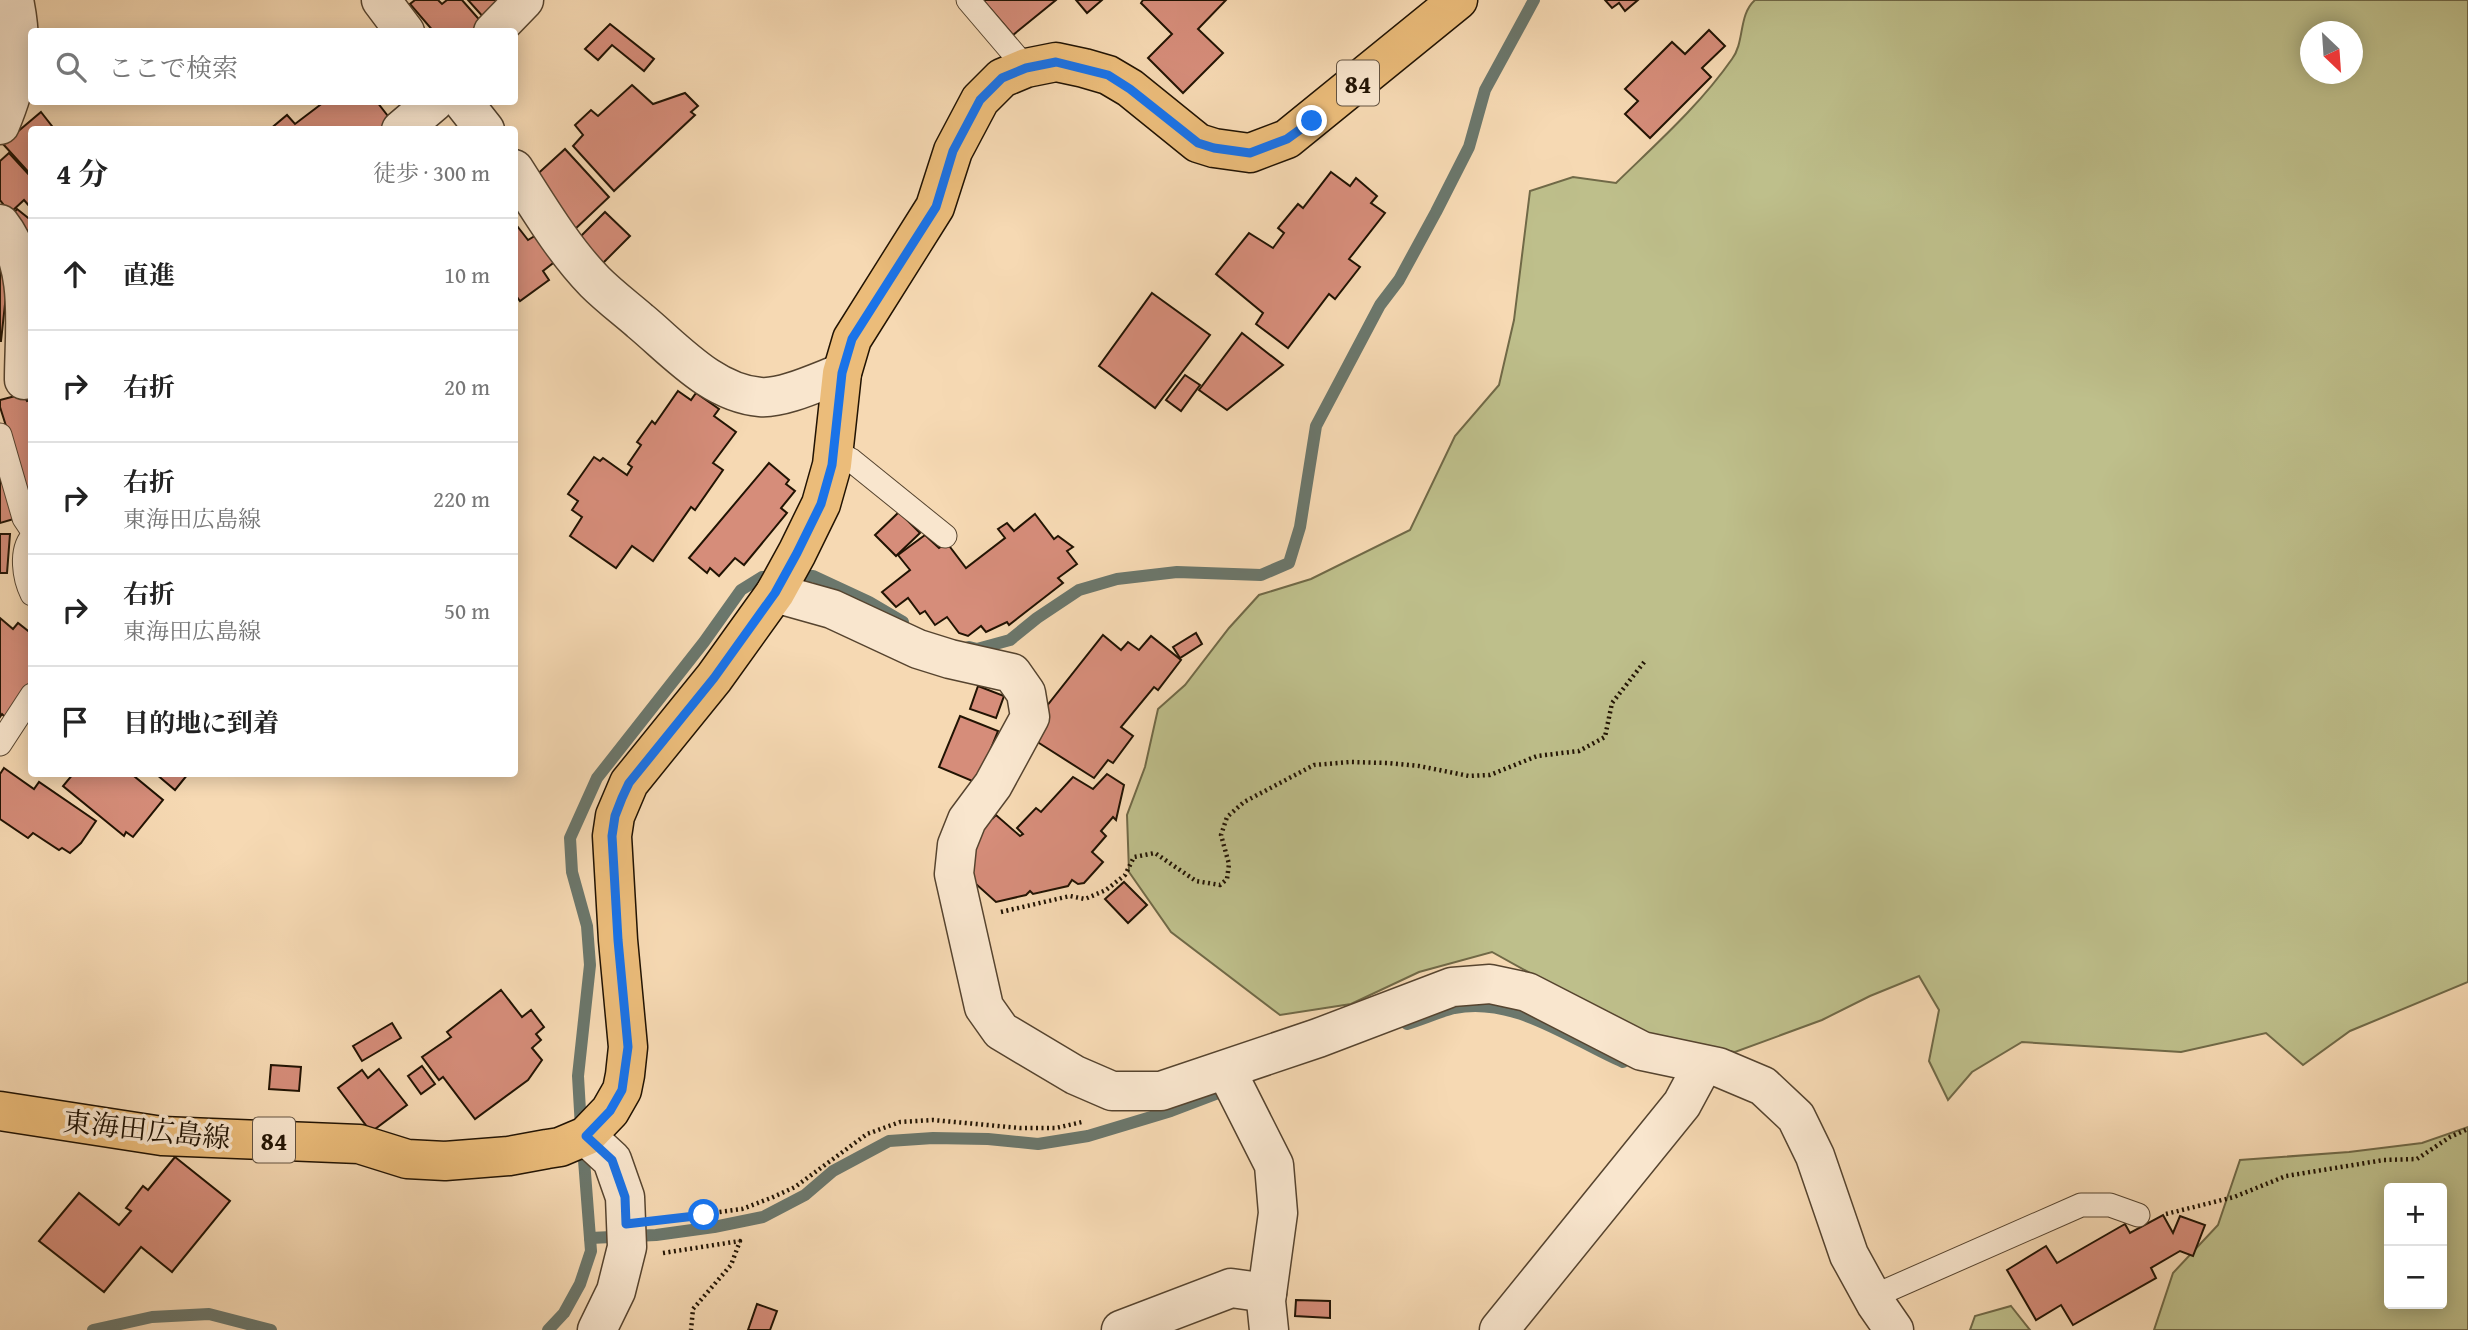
<!DOCTYPE html>
<html lang="ja">
<meta charset="utf-8">
<style>
body{margin:0;font-family:"Gentium Book Plus","Noto Serif JP",serif;background:#f2f2f2;color:#222}
.controls{position:absolute;right:21px;bottom:21px;display:grid;overflow:hidden;border-radius:7px;box-shadow:0 4px 18px #0003}
.controls button{width:63px;height:63px;display:grid;place-items:center;padding:0;border:0;border-bottom:2px solid #e0e0e0;background:#fff;color:#222;font:35px sans-serif}
.compass{position:absolute;left:2300px;top:21px;width:63px;height:63px;border-radius:50%;background:#fff;box-shadow:0 4px 18px #0003;rotate:155deg}
.stop{position:absolute;width:21px;height:21px;margin:-16px;border:5px solid #1a73e8;border-radius:50%;background:#fff}
.stop.end{background:#1a73e8;border-color:#fff;box-shadow:0 2px 7px #0008}
.list{margin:0;padding:0;list-style:none}
h2{display:flex;justify-content:space-between;align-items:center;height:91px;margin:0;padding:0 28px;font-size:30px}
h2 small{font-size:23px;font-weight:400;color:#767676}
.list li{display:grid;grid-template-columns:46px 1fr auto;gap:21px;align-items:center;box-sizing:border-box;height:112px;padding:0 28px;border-top:2px solid #e0e0e0}
.list b{display:block;font-size:26px;white-space:nowrap}
.list p{margin:0;font-size:23px;white-space:nowrap;color:#767676}
.list em{font-size:23px;font-style:normal;color:#767676}
.icon{flex:none;width:38px;height:38px;fill:none;stroke:currentColor;stroke-width:2;stroke-linecap:round;stroke-linejoin:round}
.map{position:relative;flex:none;width:2468px;height:1330px;overflow:hidden}
.search{position:absolute;background:#fff;box-shadow:0 4px 18px #0003;left:28px;top:28px;width:490px;height:77px;display:flex;align-items:center;gap:18px;box-sizing:border-box;padding:0 24px;border-radius:7px;color:#767676;font-size:26px}
.panel{position:absolute;background:#fff;box-shadow:0 4px 18px #0003;left:28px;top:126px;width:490px;height:651px;border-radius:7px}
.map>svg:first-child{display:block}
.green{fill:#bebf8b;stroke:#706947;stroke-width:2;fill-rule:evenodd}
.lines{fill:none;stroke-linecap:round;stroke-linejoin:round}
.stream{stroke:#6b776c;stroke-width:12}
.building{fill:#d68d7a;stroke:#211303;stroke-width:2}
.service-casing{stroke:#56442f;stroke-width:25}
.minor-casing{stroke:#56442f;stroke-width:41}
.primary-casing{stroke:#211303;stroke-width:41}
.path{stroke:#211303;stroke-width:4.5;stroke-dasharray:2 3.5;stroke-linecap:butt}
.service{stroke:#f9e6ce;stroke-width:23}
.minor{stroke:#f9e6ce;stroke-width:38}
.primary{stroke:#ebbc7a;stroke-width:38}
.route{stroke:#1a73e8;stroke-width:9}
.labels{text-anchor:middle;dominant-baseline:central;stroke-width:7;stroke-linejoin:round;paint-order:stroke}
.shield{fill:#f9e6ce;stroke:#625240;stroke-width:2}
.shield-label{font-size:26px;font-weight:bold;fill:#211303}
.street-label{font-size:28px;fill:#211303;stroke:#f9e6ce}
</style>
<div class="map">
<svg width="2468" height="1330" viewBox="0 0 2468 1330">
<rect width="100%" height="100%" fill="#f6d9b3"/>
<filter id="stains"><feTurbulence type="fractalNoise" baseFrequency=".00286" numOctaves="4"/><feColorMatrix values="0 0 0 0 .2 0 0 0 0 .09 0 0 0 0 .02 0 0 0 .5 -.17"/></filter>
<radialGradient id="worn" r=".72"><stop offset=".6" stop-color="#630" stop-opacity="0"/><stop offset="1" stop-color="#630" stop-opacity=".3"/></radialGradient>
<g class="green">
<path d="M1755 0H2468V982L2350 1031 2303 1065 2266 1033 2181 1052 2022 1042 1972 1072 1948 1100 1929 1061 1939 1010 1919 976 1870 996 1822 1020 1735 1052 1651 1040 1492 952 1419 972 1351 1004 1280 1015 1171 932 1129 872 1127 815 1145 767 1158 709 1185 685 1229 628 1259 595 1311 579 1410 530 1455 436 1499 385 1514 320 1530 191 1573 177 1616 183C1656 144 1700 105 1732 59 1745 42 1738 15 1755 0ZM2310 32H2352V74H2310Z"/>
<path d="M2468 1127V1330H2154L2173 1273 2218 1225 2240 1160 2349 1152 2422 1143ZM2389 1188H2442V1304H2389Z"/>
<path d="M2011 1306 2030 1330H1970L1975 1316Z"/>
</g>
<g class="lines">
<g class="stream">
<path d="M969 647 977 649 1010 640 1037 618 1079 590 1117 579 1177 572 1261 575 1289 563 1300 527 1316 426 1380 305 1399 280 1436 212 1469 147 1485 90 1534 0"/>
<path d="M1407 1024C1423 1019 1439 1012 1454 1008 1515 996 1570 1039 1623 1062"/>
<path d="M581 1128 578 1076 590 965 587 926 572 872 570 838 597 778 704 642 741 590 762 577 813 576 869 602 903 622"/>
<path d="M590 1238 656 1235 714 1227 763 1217 805 1195 833 1171 889 1141 933 1138 988 1139 1038 1144 1088 1136 1171 1111 1229 1089"/>
<path d="M93 1330 152 1317 209 1314 271 1330"/>
<path d="M548 1330 564 1313 580 1284 591 1251 583 1147"/>
</g>
</g>
<g class="building">
<path d="M415 0H438L442 4 447 0H462L484 25 477 32H434L410 4Z"/>
<path d="M468 0H506L485 19Z"/>
<path d="M983 0H1056L1013 35Z"/>
<path d="M1076 0H1102L1087 13Z"/>
<path d="M1143 0H1226L1198 29 1223 53 1183 93 1148 58 1172 34 1141 3Z"/>
<path d="M1605 0H1638L1625 11 1619 3 1612 8Z"/>
<path d="M610 24 654 59 644 71 612 45 598 60 585 49Z"/>
<path d="M1709 30 1725 46 1702 68 1711 77 1650 138 1625 114 1638 101 1625 89 1672 42 1685 54Z"/>
<path d="M632 85 653 104 685 93 698 106 691 112 695 115 614 191 573 146 583 135 575 125 591 110 598 116Z"/>
<path d="M324 102H377L391 120 379 130H269L287 115 295 124Z"/>
<path d="M41 112 55 130H32V176L3 144Z"/>
<path d="M565 149 609 197 573 231 532 179Z"/>
<path d="M9 153 32 178V206L30 207 24 200 10 213 0 200V161Z"/>
<path d="M1331 172 1350 186 1356 178 1377 196 1371 203 1385 213 1349 259 1360 267 1335 299 1329 294 1288 348 1256 324 1263 313 1216 274 1249 233 1273 248 1284 233 1278 228 1298 204 1303 208Z"/>
<path d="M17 209 32 221V227L25 234 8 221Z"/>
<path d="M605 212 630 236 603 263 578 239Z"/>
<path d="M514 222 528 240 538 234 557 260 543 271 549 280 520 301 514 293Z"/>
<path d="M0 248 11 249 1 341H0Z"/>
<path d="M1152 293 1210 335 1155 408 1099 366Z"/>
<path d="M1242 333 1283 365 1227 410 1199 390Z"/>
<path d="M1185 375 1200 385 1181 411 1166 400Z"/>
<path d="M678 391 691 400 696 393 719 409 714 416 736 432 713 463 723 470 695 510 691 507 653 561 632 546 616 568 570 536 582 517 572 510 578 501 568 494 594 457 600 461 603 458 627 475 632 467 628 464 641 445 637 442 652 421 655 424Z"/>
<path d="M23 394 27 401 32 399V508L0 407V400Z"/>
<path d="M769 463 789 480 786 484 795 491 781 508 787 513 744 565 735 558 719 576 710 568 707 573 689 558Z"/>
<path d="M0 475 17 518 0 523Z"/>
<path d="M899 512 920 533 896 556 875 535Z"/>
<path d="M1035 514 1054 539 1058 536 1073 547 1067 551 1077 564 1058 578 1063 583 1009 625 1007 622 986 632 981 626 968 636 959 633 947 617 935 625 925 611 920 614 908 598 896 607 882 592 910 570 898 555 925 535 939 548 947 543 966 568 1005 538 998 529 1007 523 1014 531Z"/>
<path d="M0 534H10L7 573H0Z"/>
<path d="M0 618 13 629 18 623 32 634V679L7 719 2 714 0 717Z"/>
<path d="M1196 633 1202 644 1180 658 1173 647Z"/>
<path d="M1103 635 1121 650 1128 642 1139 650 1151 636 1181 660 1158 690 1154 687 1121 727 1133 736 1113 763 1108 760 1094 778 1028 736 1035 721Z"/>
<path d="M978 686 1004 696 996 718 970 709Z"/>
<path d="M960 716 998 731 977 783 939 767Z"/>
<path d="M4 768 34 789 39 782 96 821 81 843 70 853 62 848 59 850 33 833 28 838 0 819V774Z"/>
<path d="M73 774H137L134 776 163 800 133 837 126 832 124 836 63 786Z"/>
<path d="M156 774H188L175 790Z"/>
<path d="M1107 774 1124 785 1116 820 1113 817 1101 831 1106 836 1092 852 1103 862 1084 883 1078 884 1072 880 1068 886 1033 894 1030 891 1026 895 996 902 967 876 986 811 993 818 996 815 1020 836 1023 834 1017 828 1036 808 1041 812 1073 777 1093 789Z"/>
<path d="M1124 882 1147 905 1128 923 1105 899Z"/>
<path d="M501 990 522 1017 531 1010 544 1027 536 1034 541 1040 532 1048 542 1060 528 1080 475 1119 443 1077 439 1080 422 1057 451 1037 447 1032Z"/>
<path d="M392 1023 401 1038 362 1061 353 1046Z"/>
<path d="M271 1065 301 1067 299 1091 269 1089Z"/>
<path d="M422 1066 435 1084 421 1094 408 1076Z"/>
<path d="M379 1069 407 1105 371 1132 338 1088 362 1070 368 1078Z"/>
<path d="M175 1157 230 1201 172 1272 141 1247 104 1292 39 1241 79 1193 119 1225 131 1211 126 1208 143 1186 148 1190Z"/>
<path d="M2163 1215 2173 1233 2180 1216 2205 1225 2193 1256 2180 1251 2151 1268 2156 1278 2073 1325 2061 1305 2036 1320 2007 1270 2046 1246 2057 1263 2125 1224 2130 1233Z"/>
<path d="M1296 1300 1330 1301V1318L1295 1316Z"/>
<path d="M757 1304 777 1311 770 1330H748Z"/>
</g>
<g class="lines">
<defs>
<g id="service">
<path d="M968 0 1026 68"/>
<path d="M0 435 24 518 32 530"/>
<path d="M834 451 851 460 945 536"/>
<path d="M32 537C20 551 24 578 32 594"/>
<path d="M0 744 32 695"/>
<path d="M1872 1297 2081 1205H2110L2138 1215"/>
</g>
<g id="minor">
<path d="M381 0 405 32"/>
<path d="M493 32 524 0"/>
<path d="M463 102 485 130"/>
<path d="M0 125C19 80 24 48 14 0"/>
<path d="M401 130 434 102"/>
<path d="M514 169C539 208 563 249 595 282 609 296 625 308 640 321 675 350 712 393 760 397 783 399 820 381 842 373"/>
<path d="M0 224C34 267 24 329 24 380"/>
<path d="M775 593 832 609 918 649 950 659 1012 673 1026 693 1030 717 993 785 967 820 957 845 954 874 984 1007 1001 1031 1075 1075 1112 1091H1161L1318 1038 1452 987 1490 984 1527 992 1642 1051 1718 1067 1763 1086 1796 1117 1815 1156 1849 1255 1876 1304 1894 1330"/>
<path d="M1226 1070 1274 1165 1278 1213 1266 1301 1269 1330"/>
<path d="M586 1136 612 1160 625 1197 627 1247 616 1291 597 1330"/>
<path d="M1121 1330 1231 1288 1267 1293"/>
<path d="M1499 1330 1682 1104 1703 1065"/>
</g>
<path id="primary" d="M0 1111 162 1136 359 1144 407 1159 445 1161 509 1156 547 1149 560 1147 586 1136 610 1111 622 1090 625 1075 628 1047 618 940 612 836 615 816 629 783 714 678 775 593 797 553 821 504 832 465 842 373 852 339 935 207 953 151 980 100 1002 78 1026 68 1056 62 1084 68 1108 75 1130 88 1198 143 1214 148 1250 153 1287 139 1458 0"/>
</defs>
<use href="#service" class="service-casing"/>
<use href="#minor" class="minor-casing"/>
<use href="#primary" class="primary-casing"/>
<g class="path">
<path d="M1001 912 1070 896 1085 899 1106 890 1125 875 1134 857 1155 853 1196 881 1220 885 1227 879 1229 864 1221 835 1227 817 1244 802 1314 765 1350 762 1388 763 1419 766 1469 776 1490 775 1537 756 1579 751 1605 737 1612 703 1645 661"/>
<path d="M2166 1214 2234 1197 2286 1176 2384 1160 2417 1159 2450 1137 2468 1129"/>
<path d="M665 1219 742 1209 771 1198 795 1187 867 1134 900 1122 933 1120 1020 1128H1056L1082 1122"/>
<path d="M663 1253 740 1241 731 1265 693 1309 691 1330"/>
</g>
<use href="#service" class="service"/>
<use href="#minor" class="minor"/>
<use href="#primary" class="primary"/>
</g>
<g class="lines">
<path class="route" d="M704 1215 626 1224 625 1197 612 1160 586 1136 610 1111 622 1090 628 1047 618 940 612 836 615 816 622 798 629 783 714 678 775 593 797 553 821 504 832 465 842 373 852 339 936 207 953 151 980 100 1002 78 1026 68 1056 62 1108 75 1130 89 1198 143 1214 148 1250 153 1287 139 1312 121"/>
</g>
<g class="labels">
<g class="shield">
<rect x="1337" y="60.5" width="42" height="45" rx="5"/>
<rect x="253" y="1117.5" width="42" height="45" rx="5"/>
</g>
<g class="shield-label">
<text x="1358" y="83">84</text>
<text x="274" y="1140">84</text>
</g>
<g class="street-label">
<text transform="translate(147 1129) rotate(6)">東海田広島線</text>
</g>
</g>
<rect width="100%" height="100%" filter="url(#stains)"/>
<rect width="100%" height="100%" fill="url(#worn)"/>
</svg>
<div class="controls">
<button>+</button>
<button>−</button>
</div>
<svg class="compass" viewBox="-18 -18 36 36"><path d="M0-13l5 13h-10z" fill="#e53935"/><path d="M0 13l5-13h-10z" fill="#767676"/></svg>
<div class="stop" style="left:704px;top:1215px"></div>
<div class="stop end" style="left:1312px;top:121px"></div>
<div class="search"><svg class="icon" aria-label="search" viewBox="0 0 24 24"><circle cx="10" cy="10" r="6"/><path d="M15 15l6 6"/></svg>ここで検索</div>
<section class="panel">
<h2>4 分<small>徒歩 · 300 m</small></h2>
<ul class="list">
<li><svg class="icon" aria-label="ahead" viewBox="0 0 24 24"><path d="M12 20V5M6 11l6-6 6 6"/></svg><div><b>直進</b></div><em>10 m</em></li>
<li><svg class="icon" aria-label="right" viewBox="0 0 24 24"><path d="M7 20v-9h11M14 6l5 5-5 5"/></svg><div><b>右折</b></div><em>20 m</em></li>
<li><svg class="icon" aria-label="right" viewBox="0 0 24 24"><path d="M7 20v-9h11M14 6l5 5-5 5"/></svg><div><b>右折</b><p>東海田広島線</p></div><em>220 m</em></li>
<li><svg class="icon" aria-label="right" viewBox="0 0 24 24"><path d="M7 20v-9h11M14 6l5 5-5 5"/></svg><div><b>右折</b><p>東海田広島線</p></div><em>50 m</em></li>
<li><svg class="icon" aria-label="arrive" viewBox="0 0 24 24"><path d="M6 21V4h12l-3 4 3 4H6"/></svg><div><b>目的地に到着</b></div></li>
</ul>
</section>
</div>
